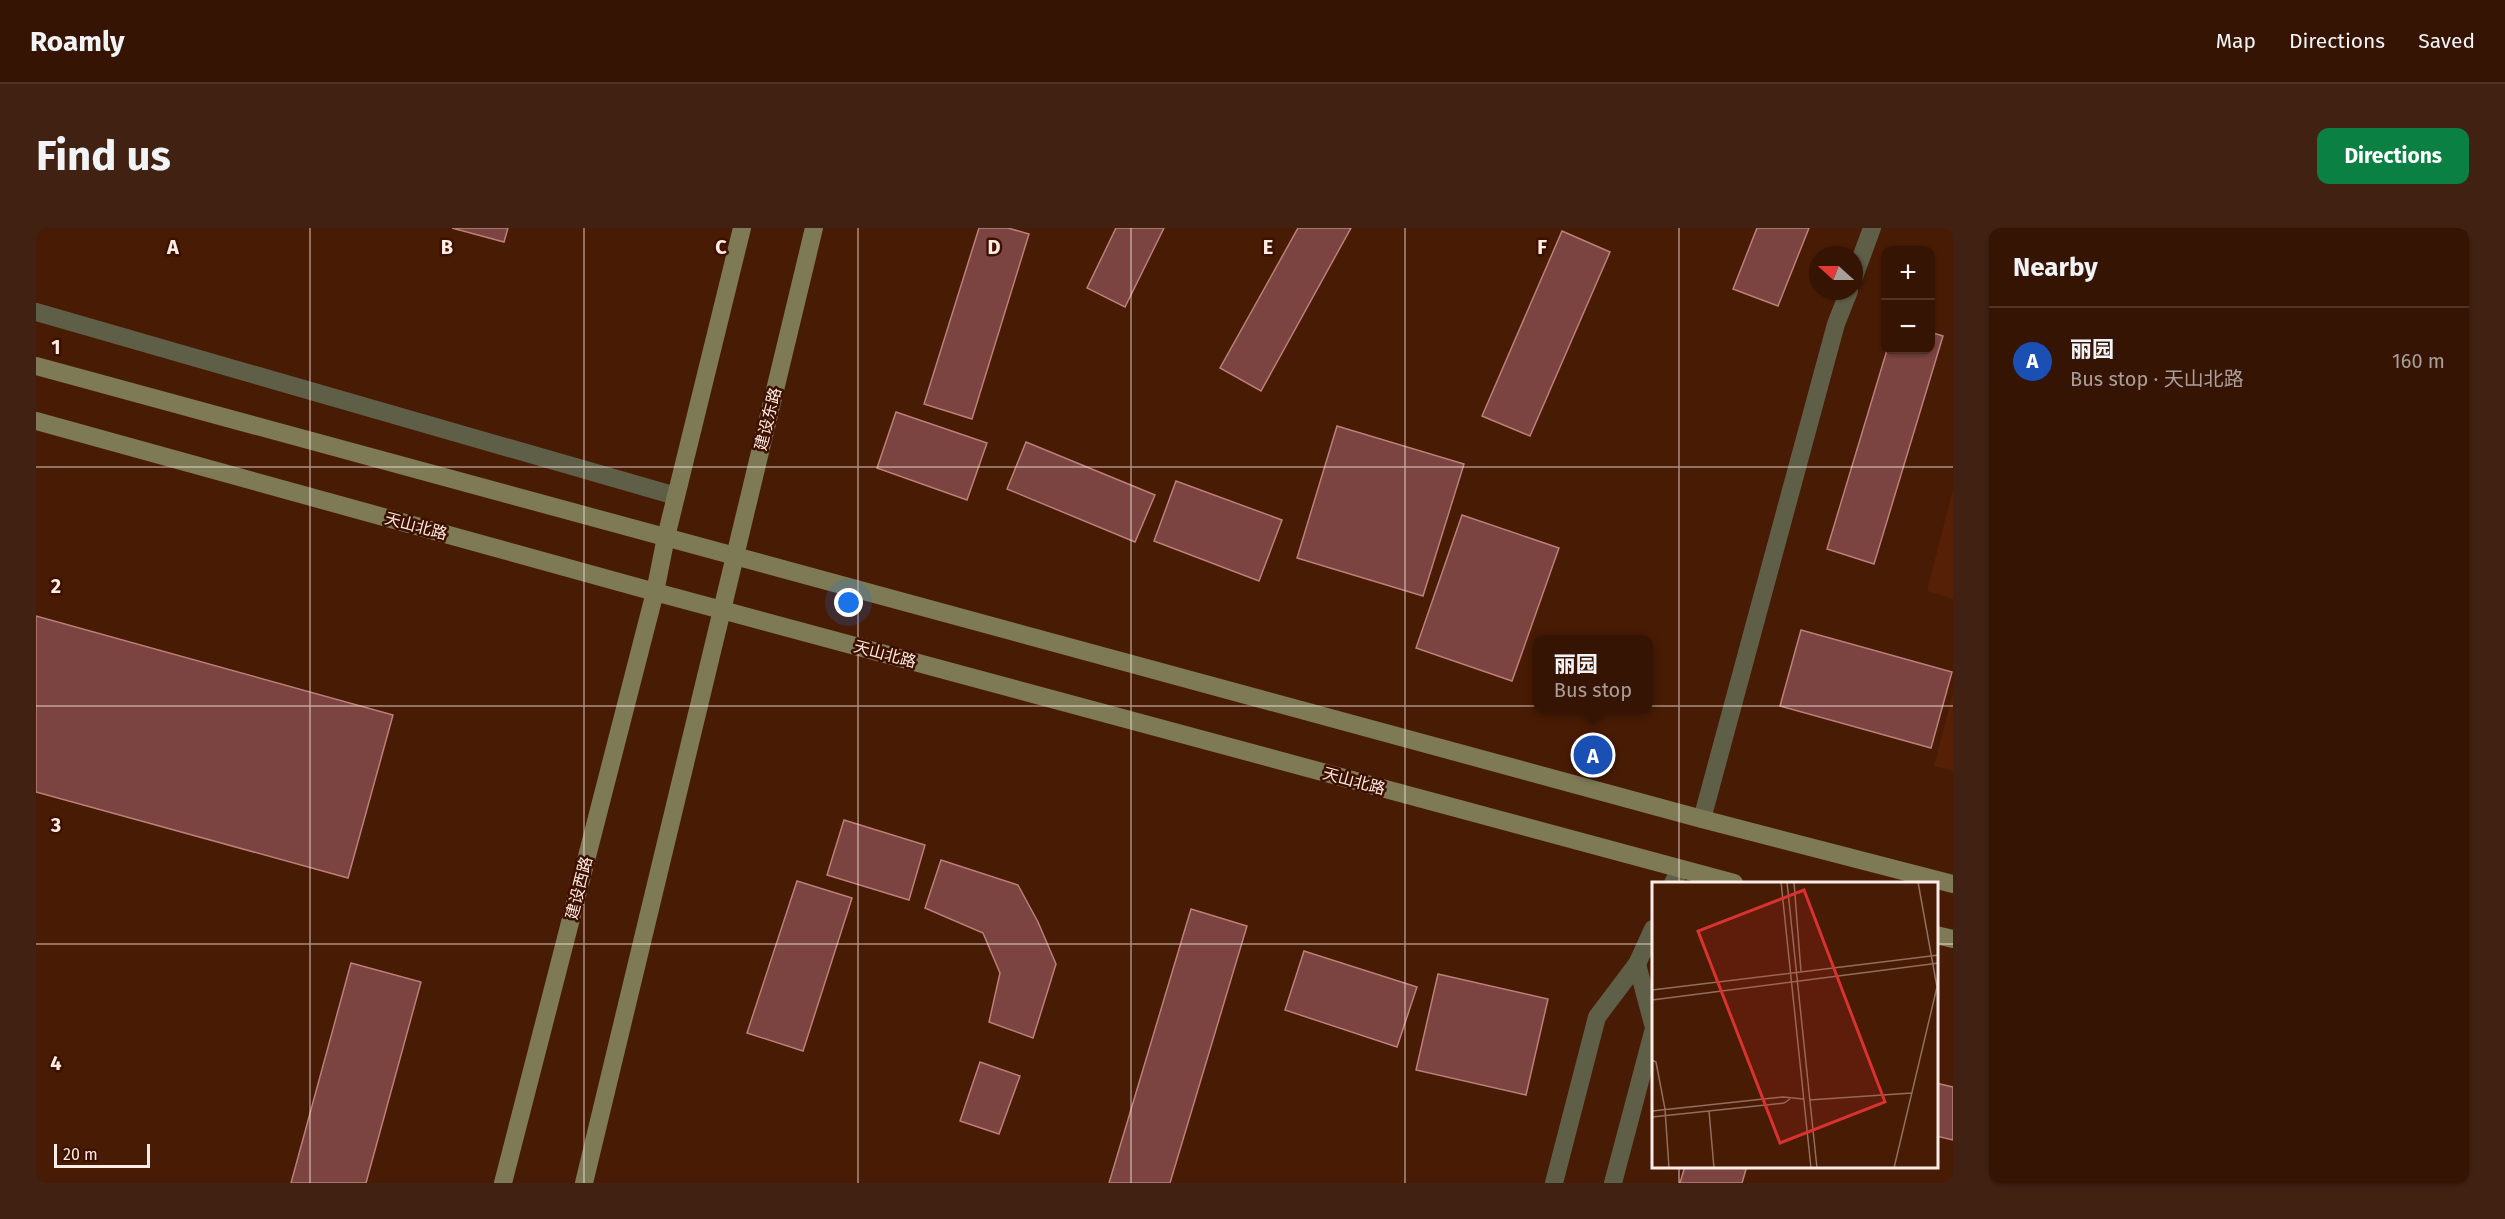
<!DOCTYPE html>
<meta charset="utf-8">
<style>
body{margin:0;font-family:"Fira Sans","Noto Sans SC",sans-serif;background:#412112;color:#f1f3f6}
.controls{position:absolute;right:18px;top:18px;display:grid;overflow:hidden;border-radius:12px;box-shadow:0 2px 4px #0004}
.controls button{width:54px;height:54px;display:grid;place-items:center;padding:0;border:0;border-bottom:2px solid #503325;background:#361403;color:#f1f3f6;font:30px sans-serif}
.compass{position:absolute;left:1773px;top:18px;width:54px;height:54px;border-radius:50%;background:#361403;box-shadow:0 2px 4px #0004;rotate:291deg}
.scale{position:absolute;left:18px;bottom:15px;width:96px;box-sizing:border-box;padding-left:6px;border:3px solid #ffece4;border-top:0;font-size:16px;line-height:21px;white-space:nowrap;color:#ffece4;-webkit-text-stroke:4px #3d1000;paint-order:stroke}
.you{position:absolute;left:813px;top:375px;width:21px;height:21px;margin:-15px;border:4px solid #fff;border-radius:50%;background:#1a73e8;box-shadow:0 0 0 9px #1a73e833}
.badge{display:grid;place-items:center;width:39px;height:39px;border-radius:50%;background:#0b8043;color:#fff;font-size:20px;font-weight:700}
.pin{position:absolute;translate:-50% -50%;border:3px solid #fff;box-shadow:0 2px 6px #0006}
.popup{position:absolute;left:1497px;top:407px;width:120px;height:78px;box-sizing:border-box;display:grid;place-content:center;border-radius:12px;background:#361403;filter:drop-shadow(0 2px 4px #0005);font-size:20px;white-space:nowrap;color:#aa9e9a}
.popup b{font-size:22px;color:#f1f3f6}
.popup::after{content:'';position:absolute;left:50%;top:100%;margin-left:-12px;border:12px solid transparent;border-top-color:#361403}
.list{margin:0;padding:0;list-style:none}
h2{display:flex;justify-content:space-between;align-items:center;height:78px;margin:0;padding:0 24px;font-size:26px}
h2 small{font-size:20px;font-weight:400;color:#aa9e9a}
.list li{display:grid;grid-template-columns:39px 1fr auto;gap:18px;align-items:center;box-sizing:border-box;height:108px;padding:0 24px;border-top:2px solid #503325}
.list b{display:block;font-size:22px;white-space:nowrap}
.list p{margin:0;font-size:20px;white-space:nowrap;color:#aa9e9a}
.list em{font-size:20px;font-style:normal;color:#aa9e9a}
.map{position:relative;flex:none;width:1917px;height:955px;overflow:hidden;border-radius:12px}
header{display:flex;align-items:center;gap:36px;box-sizing:border-box;height:84px;padding:0 30px;background:#361403;border-bottom:2px solid #503325}
header strong{font-size:28px}
nav{display:flex;gap:33px;margin-inline-start:auto;font-size:21px}
.intro{display:flex;align-items:center;justify-content:space-between;box-sizing:border-box;height:144px;padding:0 36px}
h1{margin:0;font-size:42px}
.button{padding:15px 27px;border-radius:12px;background:#0b8043;color:#fff;font-size:21px;font-weight:700}
main{display:flex;gap:36px;padding:0 36px}
aside{flex:1;background:#361403;border-radius:12px;box-shadow:0 2px 4px #0004}
.map>svg:first-child{display:block}
.built{fill:#552005}
.building{fill:#7c4441;stroke:#bc7f7a;stroke-width:1.5}
.lines{fill:none;stroke-linecap:round;stroke-linejoin:round}
.service{stroke:#5f5e47;stroke-width:18}
.minor{stroke:#5f5e47;stroke-width:18}
.secondary{stroke:#7d7a55;stroke-width:18}
.grid{fill:none;stroke:#ffece4;stroke-width:1.5;stroke-opacity:0.55}
.labels{text-anchor:middle;dominant-baseline:central;stroke-width:5;stroke-linejoin:round;paint-order:stroke}
.street-label{font-size:16px;fill:#ffece4;stroke:#3d1000}
.inset-road{fill:none;stroke:#916f5e;stroke-width:1.5}
.view{fill:#d83231;fill-opacity:0.15;stroke:#d83231;stroke-width:3}
.inset-edge{fill:none;stroke:#ffece4;stroke-width:3}
.grid-label{font-size:20px;text-anchor:middle;font-weight:bold;fill:#ffece4;stroke:#3d1000;stroke-width:5;stroke-linejoin:round;paint-order:stroke}
</style>
<header>
<strong>Roamly</strong>
<nav><a>Map</a><a>Directions</a><a>Saved</a></nav>
</header>
<div class="intro"><h1>Find us</h1><a class="button">Directions</a></div>
<main>
<div class="map">
<svg width="1917" height="955" viewBox="0 0 1917 955">
<rect width="100%" height="100%" fill="#481b04"/>
<g class="built">
<path d="M1917 261V371L1891 363Z"/>
<path d="M1917 465V543L1898 538Z"/>
</g>
<g class="building">
<path d="M416 0H472L468 14Z"/>
<path d="M943 0H972L993 6 936 191 888 176Z"/>
<path d="M1080 0H1128L1089 79 1051 60Z"/>
<path d="M1262 0H1315L1225 163 1184 140Z"/>
<path d="M1721 0H1773L1742 78 1697 61Z"/>
<path d="M1526 3 1574 24 1494 208 1446 188Z"/>
<path d="M1894 104 1907 108 1838 336 1791 321 1851 122H1894Z"/>
<path d="M860 184 951 215 931 272 841 240Z"/>
<path d="M1301 198 1428 236 1387 368 1261 330Z"/>
<path d="M990 214 1119 267 1099 314 971 261Z"/>
<path d="M1140 253 1246 292 1223 353 1118 313Z"/>
<path d="M1426 287 1523 320 1476 453 1380 420Z"/>
<path d="M0 388 357 487 312 650 0 564Z"/>
<path d="M1765 402 1916 444 1895 520 1744 478Z"/>
<path d="M808 592 889 617 873 672 791 647Z"/>
<path d="M905 632 982 657 1002 694 1020 736 997 810 953 794 964 745 947 705 889 680Z"/>
<path d="M761 653 816 670 767 823 711 805Z"/>
<path d="M1155 681 1211 698 1134 955H1073Z"/>
<path d="M1268 723 1381 759 1361 819 1249 782Z"/>
<path d="M315 735 385 754 330 955H255Z"/>
<path d="M1402 746 1512 771 1490 867 1380 842Z"/>
<path d="M944 834 984 848 963 906 924 893Z"/>
<path d="M1900 855 1917 859V912L1900 908Z"/>
<path d="M1649 938H1711L1706 955H1644Z"/>
</g>
<g class="lines">
<path class="service" d="M0 84 640 268"/>
<g class="minor">
<path d="M1818 49 1836 0"/>
<path d="M1666 591 1800 96 1813 63"/>
<path d="M1637 655 1644 641"/>
<path d="M1601 736 1617 796"/>
<path d="M1518 955 1561 789 1601 736 1617 701"/>
<path d="M1577 955 1617 804"/>
</g>
<g class="secondary">
<path d="M0 138 1666 591 1917 656"/>
<path d="M0 193 619 364 1698 655"/>
<path d="M1900 707 1917 711"/>
<path d="M467 955 619 364 630 309 706 0"/>
<path d="M548 955 778 0"/>
</g>
</g>
<path class="grid" d="M274 0V955M548 0V955M822 0V955M1095 0V955M1369 0V955M1643 0V655M0 239H1917M0 478H1917M0 716H1617M1900 716H1917M1643 938V955"/>
<g class="labels">
<g class="street-label">
<text transform="translate(732 191) rotate(-76)">建设东路</text>
<text transform="translate(380 298) rotate(15)">天山北路</text>
<text transform="translate(849 426) rotate(15)">天山北路</text>
<text transform="translate(1318 553) rotate(15)">天山北路</text>
<text transform="translate(543 660) rotate(-76)">建设西路</text>
</g>
</g>
<g transform="translate(1616 654)">
<rect width="286" height="286" fill="#481b04"/>
<path class="inset-road" d="M129 0 159 286M135 0 165 286M142 0 149 90M0 108 287 73M0 118 287 81M0 178 4 180 13 227 17 286M157 218 260 211M0 229 131 215 151 217M57 229 62 286M0 235 132 221 138 217M242 286 285 105 266 0"/>
<path class="view" d="M152 8 233 220 128 261 46 49Z"/>
<rect width="286" height="286" class="inset-edge"/>
</g>
<g class="grid-label">
<text x="137" y="26">A</text>
<text x="411" y="26">B</text>
<text x="685" y="26">C</text>
<text x="958" y="26">D</text>
<text x="1232" y="26">E</text>
<text x="1506" y="26">F</text>
<text x="20" y="126">1</text>
<text x="20" y="365">2</text>
<text x="20" y="604">3</text>
<text x="20" y="842">4</text>
</g>
</svg>
<div class="controls">
<button>+</button>
<button>−</button>
</div>
<svg class="compass" viewBox="-18 -18 36 36"><path d="M0-13l5 13h-10z" fill="#e53935"/><path d="M0 13l5-13h-10z" fill="#aa9e9a"/></svg>
<div class="scale">20 m</div>
<div class="you"></div>
<div class="pin badge" style="left:1557px;top:527px;background:#1a4fb4">A</div>
<div class="popup"><b>丽园</b>Bus stop</div>
</div>
<aside>
<h2>Nearby<small></small></h2>
<ul class="list">
<li><span class="badge" style="background:#1a4fb4">A</span><div><b>丽园</b><p>Bus stop · 天山北路</p></div><em>160 m</em></li>
</ul>
</aside>
</main>
